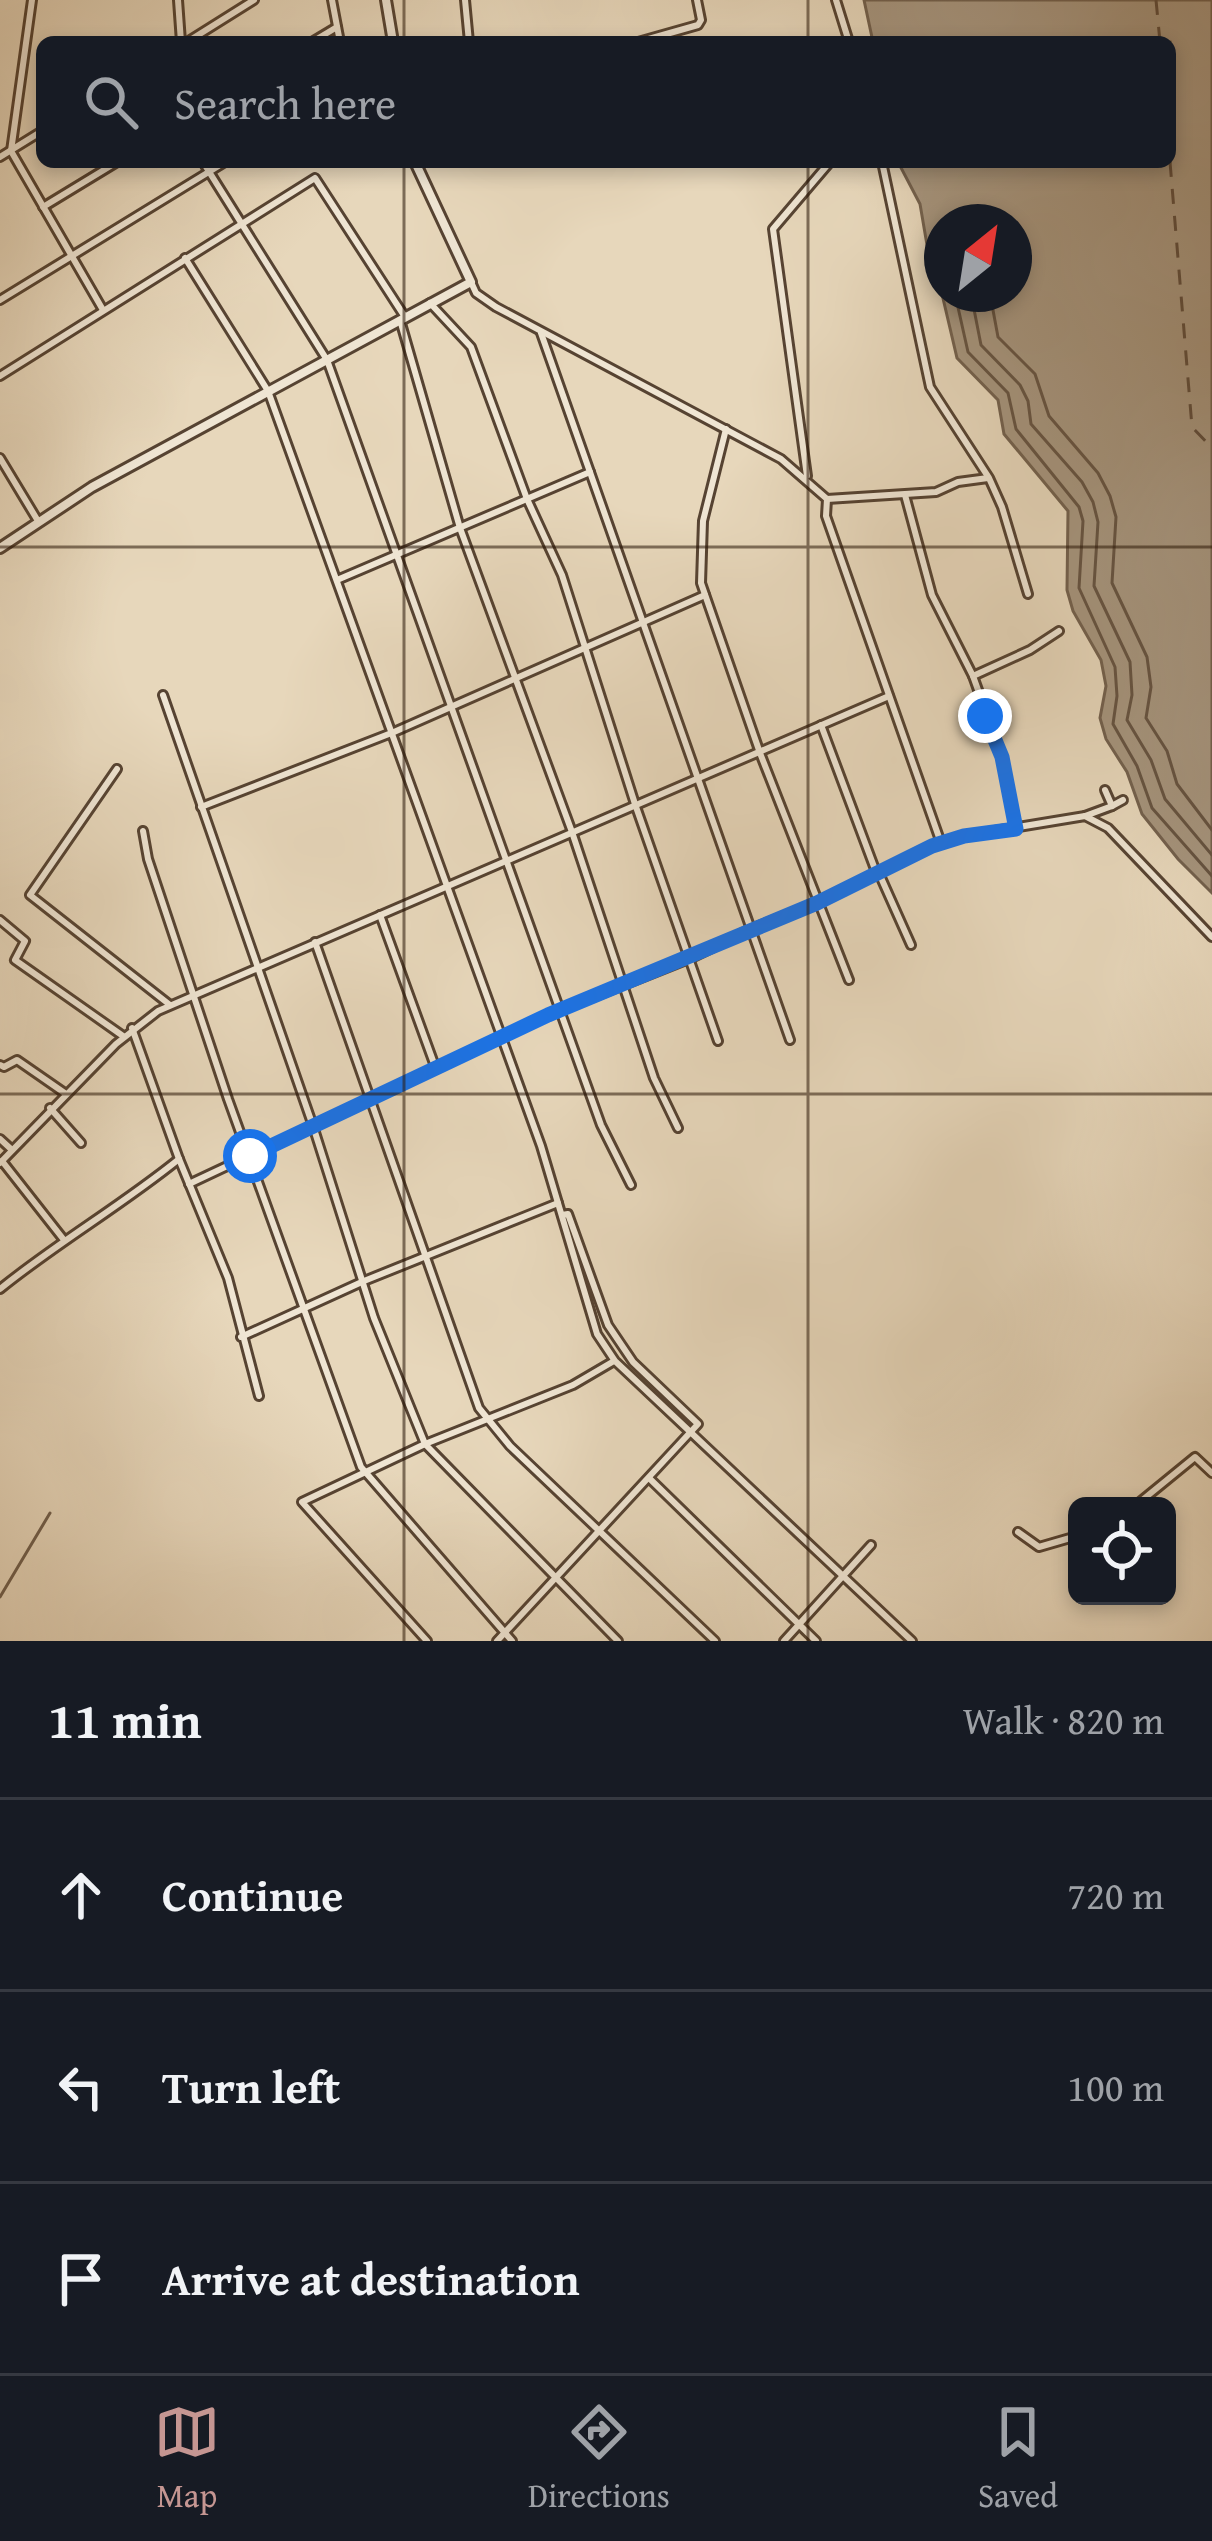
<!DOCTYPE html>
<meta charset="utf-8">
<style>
body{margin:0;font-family:"Gentium Book Plus",serif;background:#242831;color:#f1f3f6}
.controls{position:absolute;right:36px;bottom:36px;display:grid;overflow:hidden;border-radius:18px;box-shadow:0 6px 18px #0003}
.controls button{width:108px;height:108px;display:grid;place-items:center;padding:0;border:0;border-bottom:3px solid #363941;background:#171b24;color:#f1f3f6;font:60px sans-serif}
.compass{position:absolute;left:924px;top:204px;width:108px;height:108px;border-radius:50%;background:#171b24;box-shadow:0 6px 18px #0003;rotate:30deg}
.stop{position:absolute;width:36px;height:36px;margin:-27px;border:9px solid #1a73e8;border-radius:50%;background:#fff}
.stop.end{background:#1a73e8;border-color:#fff;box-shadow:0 3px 12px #0008}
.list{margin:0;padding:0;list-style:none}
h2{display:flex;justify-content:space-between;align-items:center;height:156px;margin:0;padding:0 48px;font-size:51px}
h2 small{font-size:39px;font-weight:400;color:#9ea1a6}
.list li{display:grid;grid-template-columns:78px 1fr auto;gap:36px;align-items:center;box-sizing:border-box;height:192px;padding:0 48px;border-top:3px solid #363941}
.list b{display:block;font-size:45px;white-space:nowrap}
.list em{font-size:39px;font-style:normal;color:#9ea1a6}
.icon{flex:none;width:66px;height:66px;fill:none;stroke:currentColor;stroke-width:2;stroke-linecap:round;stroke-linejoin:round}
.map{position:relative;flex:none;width:1212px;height:1641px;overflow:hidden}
.search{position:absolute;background:#171b24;box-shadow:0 6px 18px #0003;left:36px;right:36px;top:36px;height:132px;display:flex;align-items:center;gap:30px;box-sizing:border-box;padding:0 42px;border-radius:18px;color:#9ea1a6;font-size:45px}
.sheet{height:732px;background:#171b24}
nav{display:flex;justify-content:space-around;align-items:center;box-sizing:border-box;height:168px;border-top:3px solid #363941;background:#171b24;font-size:33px;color:#9ea1a6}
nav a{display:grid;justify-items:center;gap:6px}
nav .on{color:#c59692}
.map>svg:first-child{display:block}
.water{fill:#a5947d;stroke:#72604d;stroke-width:3}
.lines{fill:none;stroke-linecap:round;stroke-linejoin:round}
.shore{stroke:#655341;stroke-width:3}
.stream{stroke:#72604d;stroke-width:3}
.ferry{stroke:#5f4c3b;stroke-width:3;stroke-dasharray:15 12;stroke-linecap:butt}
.minor-casing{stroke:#564332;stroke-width:12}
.tertiary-casing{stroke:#564332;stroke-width:14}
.minor{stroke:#efe5d3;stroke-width:6}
.tertiary{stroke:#efe5d3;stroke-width:8}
.route{stroke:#1a73e8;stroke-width:15}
.grid{fill:none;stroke:#251205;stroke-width:3;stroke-opacity:0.55}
</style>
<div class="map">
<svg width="1212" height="1641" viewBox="0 0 1212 1641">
<rect width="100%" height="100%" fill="#e7d7bb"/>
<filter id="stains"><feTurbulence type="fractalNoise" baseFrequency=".00167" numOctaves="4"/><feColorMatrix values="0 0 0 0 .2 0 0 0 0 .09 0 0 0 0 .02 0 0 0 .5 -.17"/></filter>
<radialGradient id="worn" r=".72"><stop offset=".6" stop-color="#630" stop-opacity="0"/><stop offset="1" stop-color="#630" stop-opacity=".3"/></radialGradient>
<path class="water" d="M864 0H1212V893L1178 859 1142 814 1127 772 1106 739 1100 718 1106 686 1101 660 1073 611 1067 590 1068 511 1004 434 998 400 957 358 942 294H1014V222H942V293L927 245 920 204 898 162H1170V42H873Z"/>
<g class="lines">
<g class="shore">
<path d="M955 294 968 352 1008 393 1016 429 1079 507 1083 521 1079 588 1115 667 1117 696 1113 724 1137 766 1152 808 1212 876"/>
<path d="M971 294 981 345 1020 385 1028 401 1031 424 1082 482 1093 502 1098 522 1094 586 1130 662 1132 695 1127 720 1151 760 1165 799 1212 855"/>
<path d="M990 294 998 337 1035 374 1049 416 1098 473 1110 496 1116 517 1112 583 1147 657 1151 687 1146 718 1167 751 1177 784 1212 830"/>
</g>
<path class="stream" d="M0 1597 50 1513"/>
<g class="ferry">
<path d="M1156 0 1160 42"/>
<path d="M1170 162 1192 427 1212 448"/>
</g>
<defs>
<g id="minor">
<path d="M32 0 11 151 103 310"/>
<path d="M178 0 181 42"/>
<path d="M332 0 340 42"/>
<path d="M465 0 469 42"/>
<path d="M836 0 849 42"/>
<path d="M187 42 254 0"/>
<path d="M312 42 337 27"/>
<path d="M638 42 698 25 701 20 697 0"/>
<path d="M0 157 42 131"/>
<path d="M203 162 327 360 601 1125 631 1185"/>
<path d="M882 162 930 387 989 478 1002 507 1028 594"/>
<path d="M43 207 117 162"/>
<path d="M185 258 268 391 541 1146 597 1334 615 1361 912 1641"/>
<path d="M471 282 476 293 496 307 781 459 827 499 826 516 941 843"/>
<path d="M0 300 225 162"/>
<path d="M430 303 471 347 527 499 562 575 635 804 718 1041"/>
<path d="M400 320 460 528 572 832 654 1078 678 1128"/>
<path d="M541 333 790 1040"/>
<path d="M0 376 315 178 405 317"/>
<path d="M726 429 703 521 701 583 760 753 849 980"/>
<path d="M0 458 38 521"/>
<path d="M807 476 773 229 830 162"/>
<path d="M905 495 932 595 973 676 1002 757 1016 829"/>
<path d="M827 499 936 492 958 482 988 478"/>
<path d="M337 580 590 472"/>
<path d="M973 676 1030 650 1059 631"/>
<path d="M163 695 313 1126 374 1318 425 1444 618 1641"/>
<path d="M821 725 876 872"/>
<path d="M117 769 30 895 170 1005"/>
<path d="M1112 806 1123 800"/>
<path d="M201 807 394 732 705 595"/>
<path d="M1085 816 1112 806 1105 790"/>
<path d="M143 831 148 859 228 1099 361 1467 512 1641"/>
<path d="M878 871 911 945"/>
<path d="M380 915 436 1069"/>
<path d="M0 920 25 941 15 960 123 1036"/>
<path d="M315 942 479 1408 510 1446 715 1641"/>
<path d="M132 1028 179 1159 228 1278 259 1396"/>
<path d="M0 1065 4 1067 17 1060 66 1094"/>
<path d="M50 1108 81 1143"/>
<path d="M0 1139 12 1150"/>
<path d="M2 1161 64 1240"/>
<path d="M0 1163 116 1044 158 1011 889 696"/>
<path d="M189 1184 548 1015 689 959 751 929 817 903 932 846 964 836 1085 816 1108 828 1212 937"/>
<path d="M0 1289C58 1242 121 1206 179 1159"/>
<path d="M241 1337 364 1281 558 1203"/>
<path d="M649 1478 816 1641"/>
<path d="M1135 1506 1195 1457 1212 1473"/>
<path d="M1018 1532 1039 1547 1077 1536"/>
<path d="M427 1641 302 1502 425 1444 573 1385 614 1361"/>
<path d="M497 1641 698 1424 633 1362 608 1325 568 1214 562 1215"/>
<path d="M784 1641 871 1545"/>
</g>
<g id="tertiary">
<path d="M386 0 393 42"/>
<path d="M0 548 92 487 471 282 415 162"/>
</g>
</defs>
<use href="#minor" class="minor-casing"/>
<use href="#tertiary" class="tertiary-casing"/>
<use href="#minor" class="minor"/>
<use href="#tertiary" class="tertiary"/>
</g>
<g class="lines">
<path class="route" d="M250 1156 548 1015 817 903 932 846 964 836 1016 829 1002 757 985 716"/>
</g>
<path class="grid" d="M404 0V42M808 0V42M404 162V1641M808 162V1641M0 547H1212M0 1094H1212"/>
<rect width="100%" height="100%" filter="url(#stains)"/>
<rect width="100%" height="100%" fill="url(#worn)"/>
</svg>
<div class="controls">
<button><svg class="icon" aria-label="locate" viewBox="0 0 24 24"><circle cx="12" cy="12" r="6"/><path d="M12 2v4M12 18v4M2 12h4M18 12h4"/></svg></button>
</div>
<svg class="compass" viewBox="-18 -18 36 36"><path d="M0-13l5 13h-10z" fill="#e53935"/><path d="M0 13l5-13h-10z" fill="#9ea1a6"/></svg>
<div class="stop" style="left:250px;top:1156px"></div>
<div class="stop end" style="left:985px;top:716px"></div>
<div class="search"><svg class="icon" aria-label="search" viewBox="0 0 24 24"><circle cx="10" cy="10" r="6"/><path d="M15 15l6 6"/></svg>Search here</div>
</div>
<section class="sheet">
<h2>11 min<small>Walk · 820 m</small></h2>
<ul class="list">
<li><svg class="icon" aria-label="ahead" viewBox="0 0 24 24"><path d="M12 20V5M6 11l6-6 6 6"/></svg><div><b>Continue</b></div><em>720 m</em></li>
<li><svg class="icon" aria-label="left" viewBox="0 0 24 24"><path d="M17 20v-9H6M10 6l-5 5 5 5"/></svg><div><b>Turn left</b></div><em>100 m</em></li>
<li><svg class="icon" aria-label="arrive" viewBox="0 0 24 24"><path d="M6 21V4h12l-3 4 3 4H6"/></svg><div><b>Arrive at destination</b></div></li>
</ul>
</section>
<nav>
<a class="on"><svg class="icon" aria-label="map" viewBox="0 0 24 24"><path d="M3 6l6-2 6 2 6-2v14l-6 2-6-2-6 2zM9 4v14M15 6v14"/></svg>Map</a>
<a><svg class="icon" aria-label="directions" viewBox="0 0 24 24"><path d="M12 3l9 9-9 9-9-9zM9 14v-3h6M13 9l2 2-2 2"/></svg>Directions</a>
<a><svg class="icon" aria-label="saved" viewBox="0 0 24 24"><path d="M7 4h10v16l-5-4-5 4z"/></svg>Saved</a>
</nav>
